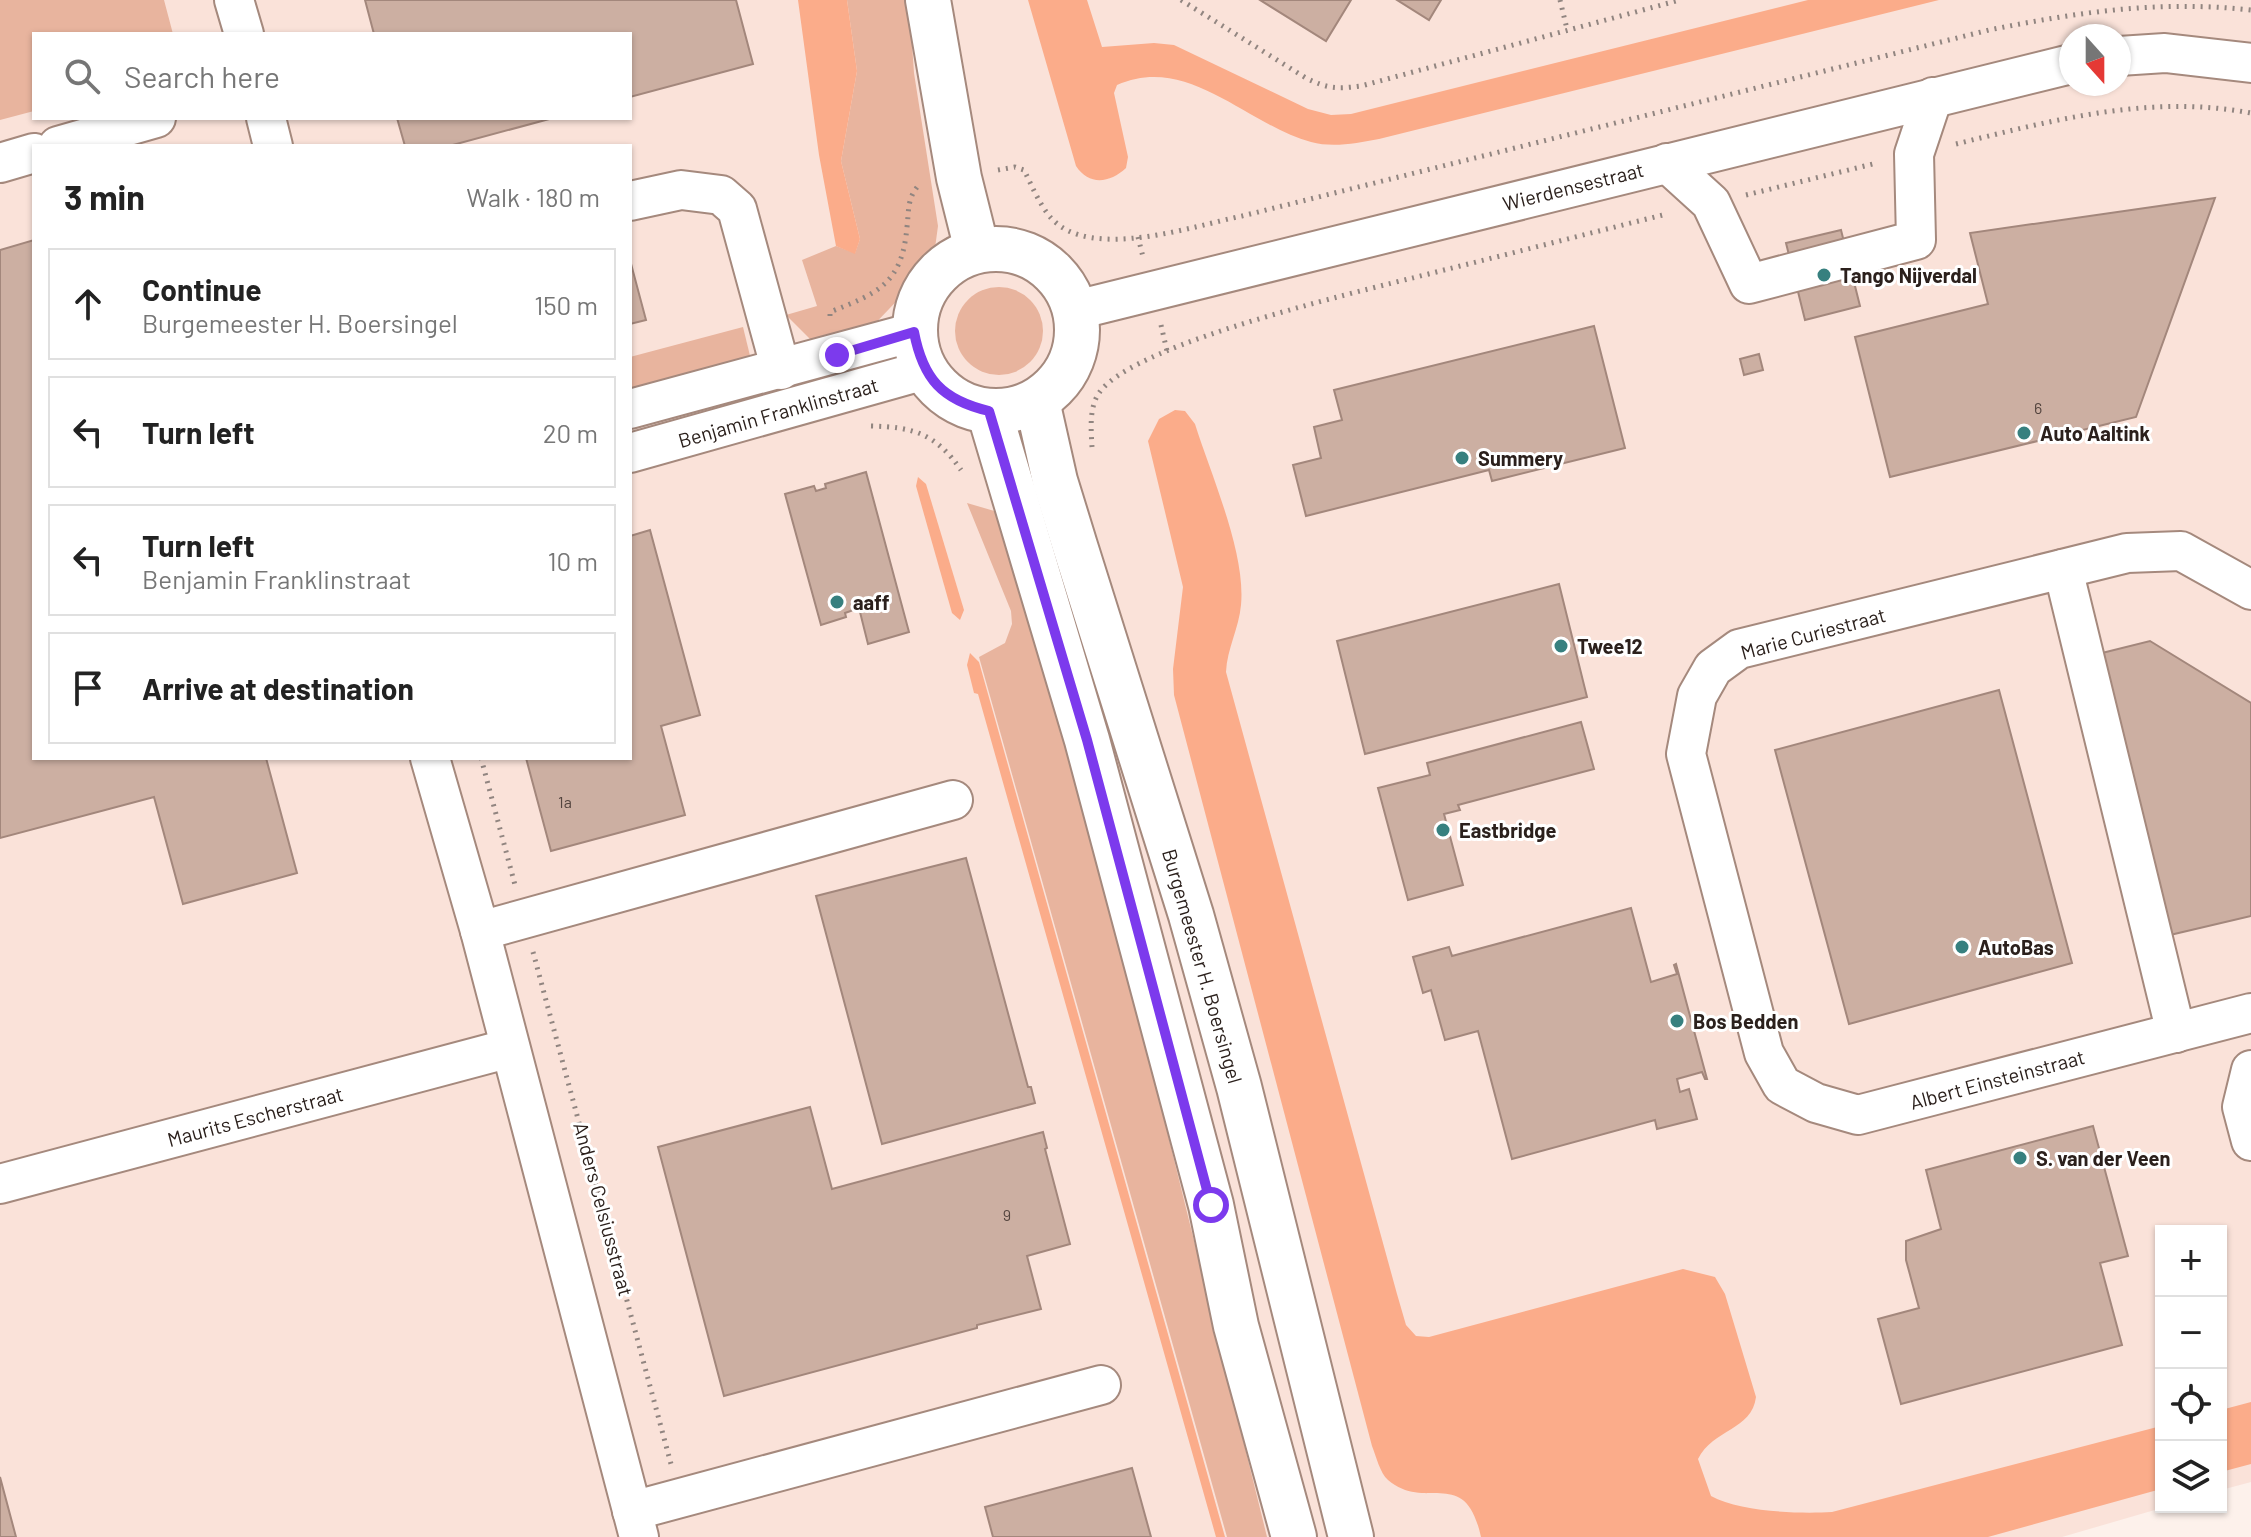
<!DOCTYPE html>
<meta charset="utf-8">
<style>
body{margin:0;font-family:Barlow,sans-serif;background:#f2f2f2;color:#222}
.controls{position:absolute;right:24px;bottom:24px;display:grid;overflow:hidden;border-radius:0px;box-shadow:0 2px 6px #0004}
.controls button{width:72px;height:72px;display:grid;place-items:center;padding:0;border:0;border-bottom:2px solid #e0e0e0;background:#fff;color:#222;font:40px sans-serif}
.compass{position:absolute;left:2059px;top:24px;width:72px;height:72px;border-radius:50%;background:#fff;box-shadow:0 2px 6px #0004;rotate:159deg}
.stop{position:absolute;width:24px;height:24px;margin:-18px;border:6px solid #7c3aed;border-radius:50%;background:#fff}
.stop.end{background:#7c3aed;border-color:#fff;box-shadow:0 2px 8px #0008}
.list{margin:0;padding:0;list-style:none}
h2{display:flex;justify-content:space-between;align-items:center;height:104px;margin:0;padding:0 32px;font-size:34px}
h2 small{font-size:26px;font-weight:400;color:#767676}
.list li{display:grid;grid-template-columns:52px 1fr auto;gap:24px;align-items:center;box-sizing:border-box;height:112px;margin:0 16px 16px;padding:0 16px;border:2px solid #e0e0e0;border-radius:0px}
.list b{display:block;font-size:30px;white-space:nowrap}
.list p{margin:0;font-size:26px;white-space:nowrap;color:#767676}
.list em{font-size:26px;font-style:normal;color:#767676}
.icon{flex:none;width:44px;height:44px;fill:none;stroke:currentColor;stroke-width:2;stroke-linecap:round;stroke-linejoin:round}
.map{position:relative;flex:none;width:2251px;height:1537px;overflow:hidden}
.search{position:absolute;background:#fff;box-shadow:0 2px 6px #0004;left:32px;top:32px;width:600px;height:88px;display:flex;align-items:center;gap:20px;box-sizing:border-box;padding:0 28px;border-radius:0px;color:#767676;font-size:30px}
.panel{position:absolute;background:#fff;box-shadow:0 2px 6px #0004;left:32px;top:144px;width:600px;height:616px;border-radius:0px}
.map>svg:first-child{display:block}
.built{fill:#fae2d9;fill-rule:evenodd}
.green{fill:#e8b49e}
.water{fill:#fbac8a}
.building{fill:#ccafa2;stroke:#a3877c;stroke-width:2}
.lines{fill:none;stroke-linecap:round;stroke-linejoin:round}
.minor-casing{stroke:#a5897d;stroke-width:42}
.major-casing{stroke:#a5897d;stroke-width:48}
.path{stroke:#918580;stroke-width:5;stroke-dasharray:2 6;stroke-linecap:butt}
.minor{stroke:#fff;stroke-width:38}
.major{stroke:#fff;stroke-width:44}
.route{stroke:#7c3aed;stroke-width:10}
.poi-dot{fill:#37807f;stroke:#fff;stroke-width:3}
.labels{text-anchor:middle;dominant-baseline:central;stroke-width:6;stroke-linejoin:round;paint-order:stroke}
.number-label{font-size:16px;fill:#53443e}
.street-label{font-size:20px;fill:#2b201c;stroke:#fff}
.poi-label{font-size:20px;font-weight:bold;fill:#2b201c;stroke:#fff;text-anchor:start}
</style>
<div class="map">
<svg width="2251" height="1537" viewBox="0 0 2251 1537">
<rect width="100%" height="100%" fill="#fdf1eb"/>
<path class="built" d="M0 0H2251V1482L2221 1490V1231H2161V1507H2165L2062 1537H0ZM34 34H630V118H34ZM2071 36H2119V84H2071ZM34 146H630V758H34Z"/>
<g class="green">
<path d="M0 0H164L173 34H34V111L0 120Z"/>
<path d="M847 0H909L914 73 938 226 935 248 930 261 911 286 867 332 816 345 786 315 817 306 802 260 836 246 855 253 860 239 841 161 857 71Z"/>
<circle cx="999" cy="331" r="44"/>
<path d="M743 327 752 364 630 396V357Z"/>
<path d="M967 503 1008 515 1050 656 1267 1537H1227L979 657 1005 643 1012 624 1011 611Z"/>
</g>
<g class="water">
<path d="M798 0H847L857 71 841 161 860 239 855 254 836 246 819 155Z"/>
<path d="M1028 0H1087L1102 47 1154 43 1174 45 1308 109 1331 115 1351 114 1808 0H1939L1379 139C1357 143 1333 148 1311 142 1247 125 1188 53 1117 85L1114 93 1128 157 1126 168C1110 183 1089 186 1076 166Z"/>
<path d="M1175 410 1185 411 1195 424C1211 475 1246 553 1241 605 1239 628 1227 649 1226 672L1397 1294 1406 1325 1416 1336 1429 1337 1683 1269 1715 1277 1725 1294 1756 1397C1752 1430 1713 1429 1698 1459L1711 1496C1740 1512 1799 1514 1832 1512L2161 1426V1489L1988 1537H1481C1465 1464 1427 1513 1388 1480 1380 1473 1376 1456 1372 1446L1174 695 1173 669 1183 587 1148 441 1159 419Z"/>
<path d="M918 477 926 484 964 610 960 620 952 613 916 486Z"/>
<path d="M970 653 979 662 1225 1537H1216L978 694 974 693 967 665Z"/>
<path d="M2251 1402V1464L2221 1472V1410Z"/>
</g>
<g class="building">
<path d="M365 0H736L753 64 630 97V34H374Z"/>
<path d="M1260 0H1351L1326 41Z"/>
<path d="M1397 0H1441L1429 20Z"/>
<path d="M397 118H553L449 146H405Z"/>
<path d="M2215 198 2136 417 1890 477 1855 337 1988 304 1970 233Z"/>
<path d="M1841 230 1860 306 1805 320 1786 243Z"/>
<path d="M34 240V758H266L297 873 183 904 154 797 0 838V250Z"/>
<path d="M630 260 646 320 630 324Z"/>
<path d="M1594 326 1625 448 1492 481 1489 470 1306 516 1293 465 1321 458 1314 427 1342 420 1334 390Z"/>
<path d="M1759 354 1763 370 1744 375 1740 359Z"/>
<path d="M866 472 909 632 868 644 859 608 845 613 846 617 821 625 785 494 814 486 816 491 826 488 825 484Z"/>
<path d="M650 530 700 715 661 726 685 815 551 851 526 758H630V536Z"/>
<path d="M1559 584 1587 697 1365 754 1337 641Z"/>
<path d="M2150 641 2251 703V916L2170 935 2102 653Z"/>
<path d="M1999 690 2072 963 1849 1024 1775 750Z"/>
<path d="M1581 722 1594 769 1458 805 1460 810 1444 814 1463 885 1408 900 1378 788 1430 775 1427 763Z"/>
<path d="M966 858 1028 1087H1031L1035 1103 882 1144 816 896Z"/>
<path d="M1631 908 1651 982 1677 974 1674 965 1676 964 1707 1079H1705L1702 1072 1677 1079 1680 1092 1689 1089 1697 1119 1657 1129 1655 1120 1512 1159 1478 1031 1445 1040 1431 990 1423 993 1413 957 1449 947 1452 956Z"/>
<path d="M810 1107 832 1189 1043 1132 1047 1148 1045 1149 1070 1244 1027 1256 1041 1309 977 1325V1328L724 1396 658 1147Z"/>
<path d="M2093 1126 2128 1256 2100 1263 2122 1345 1901 1404 1878 1319 1919 1308 1906 1260V1241L1941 1229 1926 1170Z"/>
<path d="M1132 1468 1151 1537H993L985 1507Z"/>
<path d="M0 1477 16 1537H0Z"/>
</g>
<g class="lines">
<defs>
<g id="minor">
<path d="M234 0 244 34"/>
<path d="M2119 56 2165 53 2251 63"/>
<path d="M266 118 273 146"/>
<path d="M58 146 156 118"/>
<path d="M0 163 34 153"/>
<path d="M1667 163 1711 203 1749 284 1916 240 1914 154 1933 97"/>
<path d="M630 201 681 190 721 195 737 209 781 370"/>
<path d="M1076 310 2071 64"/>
<path d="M630 409 914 332"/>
<path d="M630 453 925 370"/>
<path d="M2063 569 2176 1033"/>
<path d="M2251 590 2181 551 2127 553 1739 649 1713 668 1697 696 1686 754 1764 1053 1782 1085 1816 1103 1858 1115 2251 1013"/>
<path d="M430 758 480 931 639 1537"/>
<path d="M480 931 953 800"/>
<path d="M2251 1070 2242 1107 2251 1141"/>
<path d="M0 1184 510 1048"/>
<path d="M632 1511 1101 1385"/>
</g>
<g id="major">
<path d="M928 0 959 178 977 250"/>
<circle cx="996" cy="330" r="81"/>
<path d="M1037 401 1055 481 1075 546 1191 915 1239 1087 1351 1537"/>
<path d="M989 411 1087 740 1211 1205 1236 1326 1294 1537"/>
</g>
</defs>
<use href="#minor" class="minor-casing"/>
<use href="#major" class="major-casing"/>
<g class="path">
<path d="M1181 0 1306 78C1328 89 1337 89 1361 86L1680 0"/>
<path d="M1560 0 1567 29"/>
<path d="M1956 144C2054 120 2150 94 2251 113"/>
<path d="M998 170 1015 167 1024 170C1032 186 1040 206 1052 219 1092 261 1193 226 1242 216L1989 30C2079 12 2159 0 2251 10"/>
<path d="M1746 195 1877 163"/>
<path d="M1138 237 1143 257"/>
<path d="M830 316V312C878 293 902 284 907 227 909 211 907 199 918 186"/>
<path d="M1161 325 1167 351"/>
<path d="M871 426C914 427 936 434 961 470"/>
<path d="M1092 447C1091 429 1089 408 1099 393 1134 341 1380 287 1448 269 1521 251 1594 232 1667 214"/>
<path d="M481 758 515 885"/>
<path d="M533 952 671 1464"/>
</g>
<use href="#minor" class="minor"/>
<use href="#major" class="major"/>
</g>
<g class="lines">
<path class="route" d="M837 355 914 332C923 379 942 400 989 411L1087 740 1211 1205"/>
</g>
<g class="poi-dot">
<circle cx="1824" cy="275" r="8"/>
<circle cx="2024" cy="433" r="8"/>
<circle cx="1462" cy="458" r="8"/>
<circle cx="837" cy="602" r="8"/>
<circle cx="1561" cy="646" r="8"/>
<circle cx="1443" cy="830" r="8"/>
<circle cx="1962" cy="947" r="8"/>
<circle cx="1677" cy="1021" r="8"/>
<circle cx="2020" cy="1158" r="8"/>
</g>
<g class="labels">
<g class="number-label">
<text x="2038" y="407">6</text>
<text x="565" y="801">1a</text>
<text x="1007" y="1214">9</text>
</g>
<g class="street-label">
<text transform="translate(1573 186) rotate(-14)">Wierdensestraat</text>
<text transform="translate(778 412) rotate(-16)">Benjamin Franklinstraat</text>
<text transform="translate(1813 633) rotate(-15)">Marie Curiestraat</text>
<text transform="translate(1203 966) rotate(74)">Burgemeester H. Boersingel</text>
<text transform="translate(1997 1079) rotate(-15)">Albert Einsteinstraat</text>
<text transform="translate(255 1116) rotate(-15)">Maurits Escherstraat</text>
<text transform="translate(604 1209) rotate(75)">Anders Celsiusstraat</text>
</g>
<g class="poi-label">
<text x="1840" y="275">Tango Nijverdal</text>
<text x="2040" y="433">Auto Aaltink</text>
<text x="1478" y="458">Summery</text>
<text x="853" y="602">aaff</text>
<text x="1577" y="646">Twee12</text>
<text x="1459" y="830">Eastbridge</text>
<text x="1978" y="947">AutoBas</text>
<text x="1693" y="1021">Bos Bedden</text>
<text x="2036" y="1158">S. van der Veen</text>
</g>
</g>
</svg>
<div class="controls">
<button>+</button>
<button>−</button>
<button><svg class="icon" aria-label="locate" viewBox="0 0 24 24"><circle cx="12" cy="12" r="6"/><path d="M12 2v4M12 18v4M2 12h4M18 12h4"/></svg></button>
<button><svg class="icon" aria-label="layers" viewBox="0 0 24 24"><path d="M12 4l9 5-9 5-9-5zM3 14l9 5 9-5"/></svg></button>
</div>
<svg class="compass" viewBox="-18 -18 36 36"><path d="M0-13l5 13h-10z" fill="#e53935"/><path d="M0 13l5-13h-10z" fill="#767676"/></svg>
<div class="stop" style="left:1211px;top:1205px"></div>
<div class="stop end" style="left:837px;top:355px"></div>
<div class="search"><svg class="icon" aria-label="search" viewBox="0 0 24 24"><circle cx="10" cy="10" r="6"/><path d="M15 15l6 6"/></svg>Search here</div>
<section class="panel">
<h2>3 min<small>Walk · 180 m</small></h2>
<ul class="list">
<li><svg class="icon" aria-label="ahead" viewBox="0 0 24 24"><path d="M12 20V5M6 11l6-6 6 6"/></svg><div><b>Continue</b><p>Burgemeester H. Boersingel</p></div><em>150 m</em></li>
<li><svg class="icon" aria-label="left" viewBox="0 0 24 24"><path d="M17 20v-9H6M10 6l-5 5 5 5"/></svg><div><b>Turn left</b></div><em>20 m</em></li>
<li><svg class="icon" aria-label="left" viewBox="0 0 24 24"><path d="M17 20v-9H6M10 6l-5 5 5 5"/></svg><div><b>Turn left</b><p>Benjamin Franklinstraat</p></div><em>10 m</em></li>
<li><svg class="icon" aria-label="arrive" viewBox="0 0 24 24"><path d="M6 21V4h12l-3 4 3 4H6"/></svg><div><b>Arrive at destination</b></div></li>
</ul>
</section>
</div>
